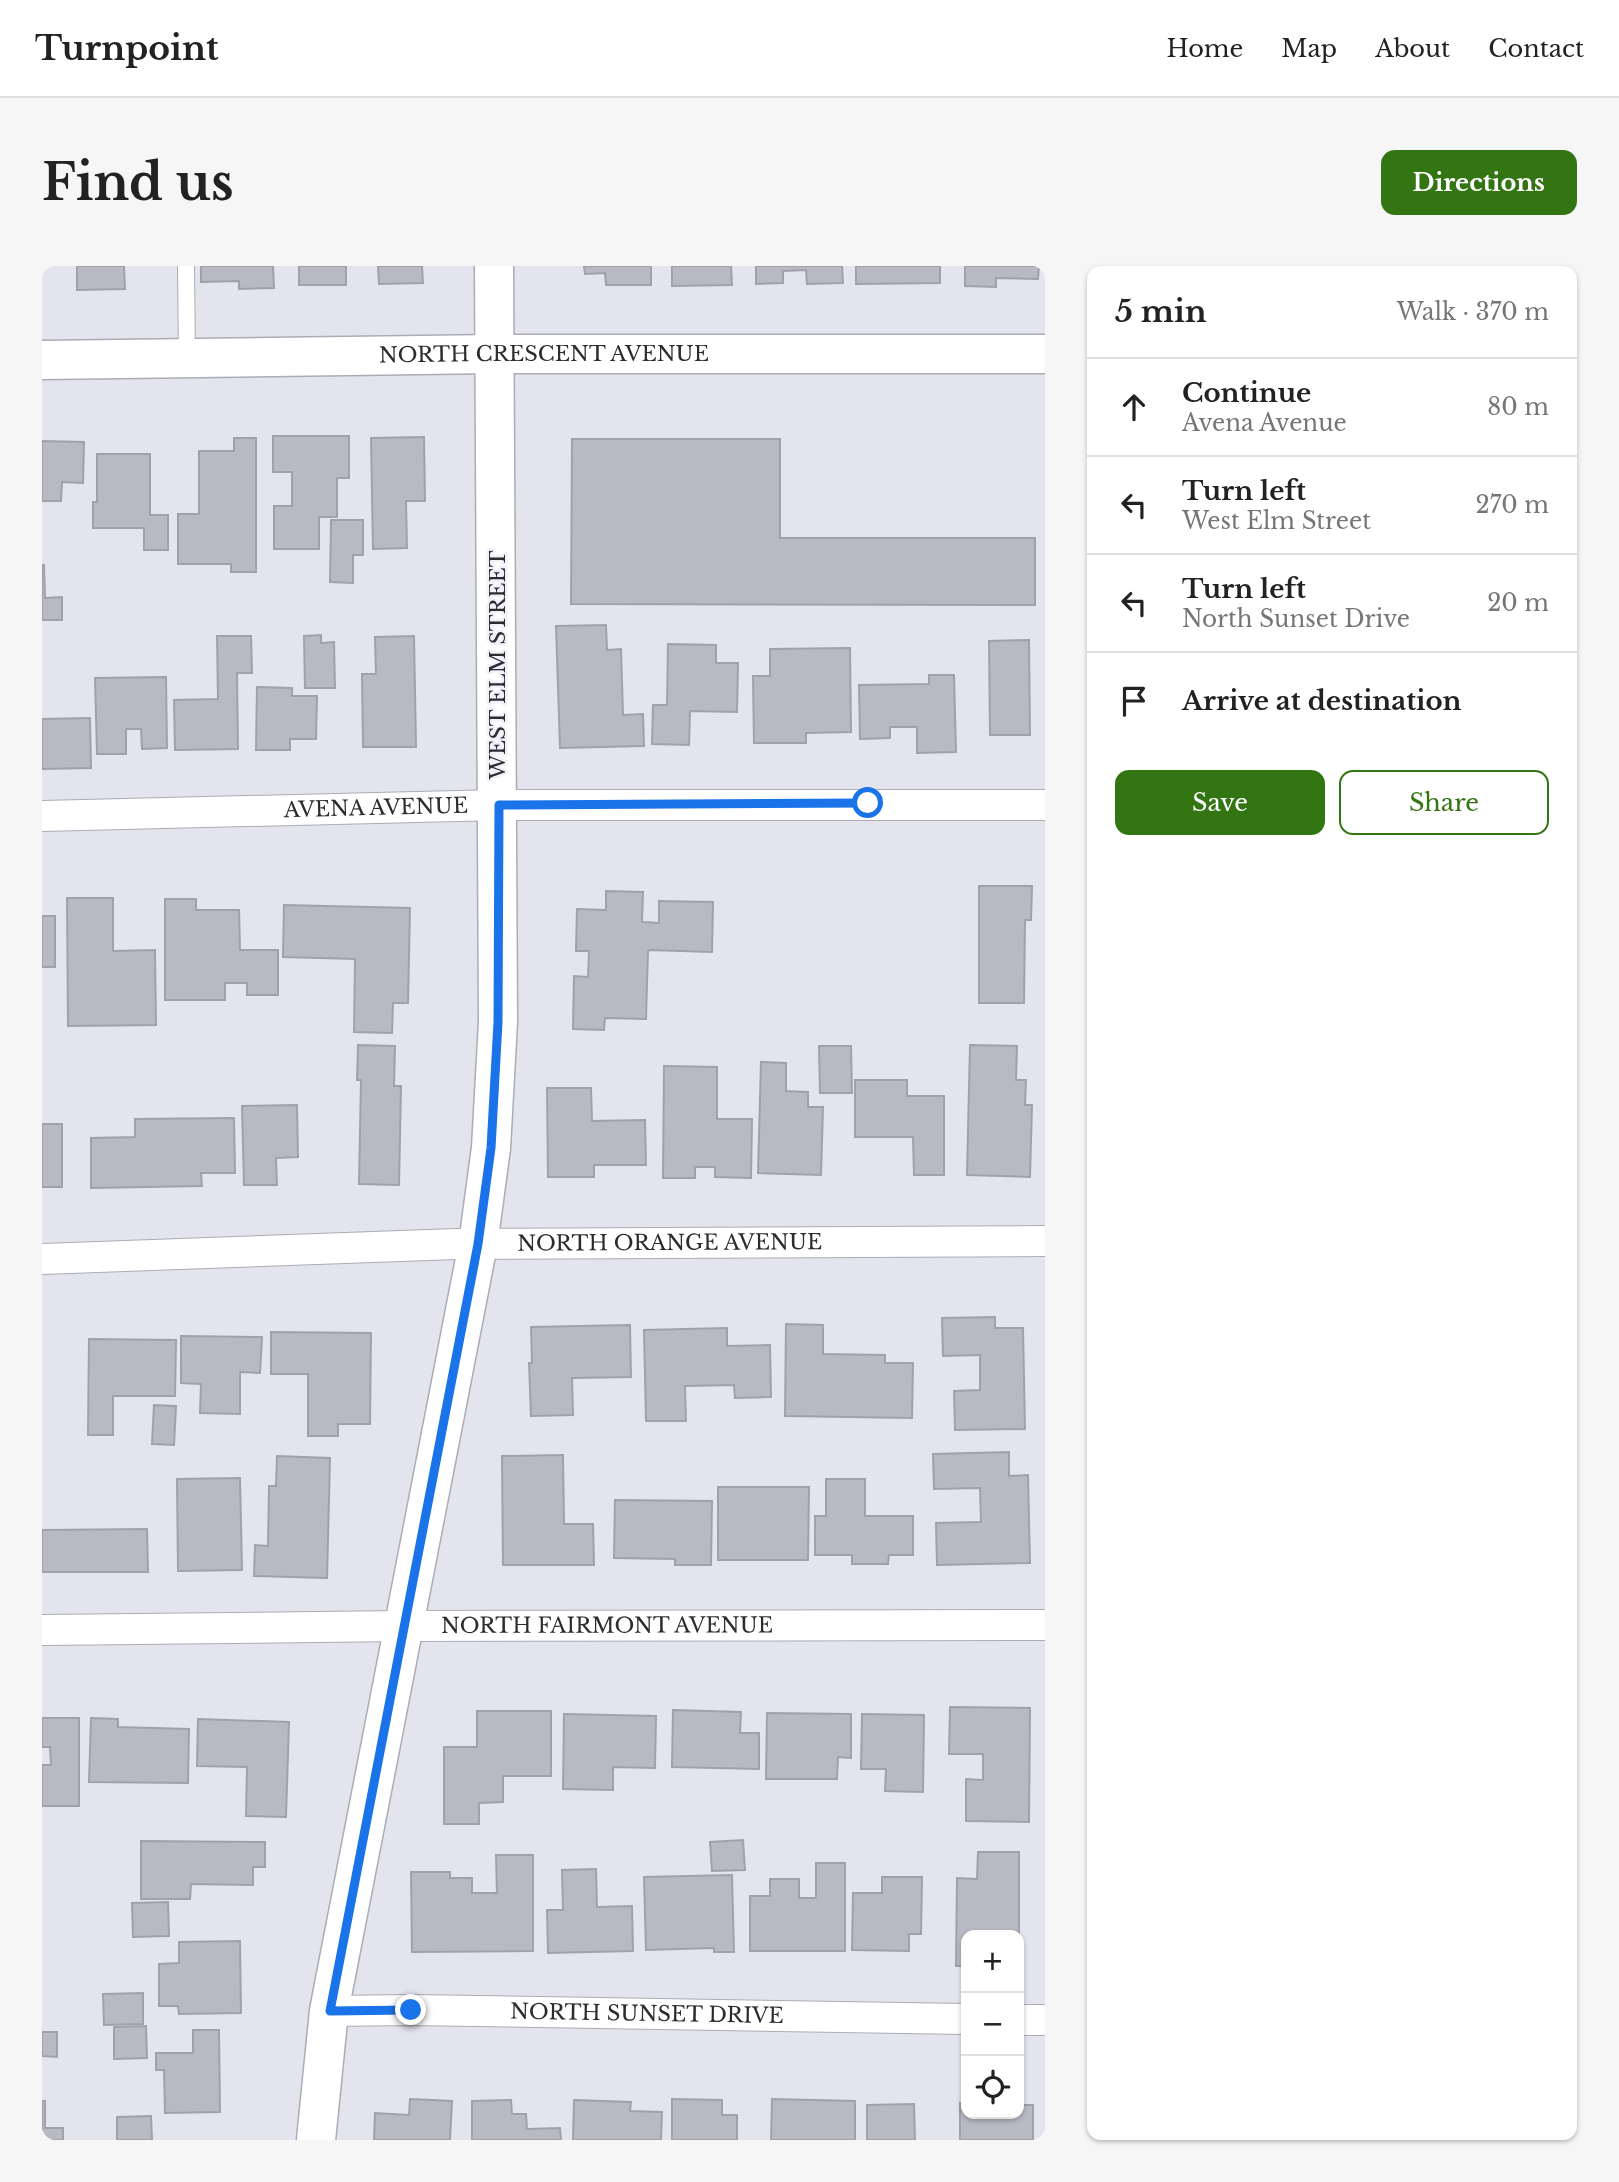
<!DOCTYPE html>
<meta charset="utf-8">
<style>
body{margin:0;font-family:"Libre Baskerville",serif;background:#f6f6f6;color:#222}
.controls{position:absolute;right:21px;bottom:21px;display:grid;overflow:hidden;border-radius:14px;box-shadow:0 2px 5px #0004}
.controls button{width:63px;height:63px;display:grid;place-items:center;padding:0;border:0;border-bottom:2px solid #e0e0e0;background:#fff;color:#222;font:35px sans-serif}
.stop{position:absolute;width:21px;height:21px;margin:-16px;border:5px solid #1a73e8;border-radius:50%;background:#fff}
.stop.end{background:#1a73e8;border-color:#fff;box-shadow:0 2px 7px #0008}
.list{margin:0;padding:0;list-style:none}
h2{display:flex;justify-content:space-between;align-items:center;height:91px;margin:0;padding:0 28px;font-size:30px}
h2 small{font-size:23px;font-weight:400;color:#767676}
.list li{display:grid;grid-template-columns:46px 1fr auto;gap:21px;align-items:center;box-sizing:border-box;height:98px;padding:0 28px;border-top:2px solid #e0e0e0}
.list b{display:block;font-size:26px;white-space:nowrap}
.list p{margin:0;font-size:23px;white-space:nowrap;color:#767676}
.list em{font-size:23px;font-style:normal;color:#767676}
.actions{display:flex;gap:14px;padding:21px 28px}
.actions a{flex:1;padding:16px 0;border:2px solid #347513;border-radius:14px;text-align:center;font-size:24px;color:#347513}
.actions .main{background:#347513;color:#fff}
.icon{flex:none;width:38px;height:38px;fill:none;stroke:currentColor;stroke-width:2;stroke-linecap:round;stroke-linejoin:round}
.map{position:relative;flex:none;width:1003px;height:1874px;overflow:hidden;border-radius:14px}
header{display:flex;align-items:center;gap:42px;box-sizing:border-box;height:98px;padding:0 35px;background:#fff;border-bottom:2px solid #e0e0e0}
header strong{font-size:33px}
nav{display:flex;gap:38px;margin-inline-start:auto;font-size:24px}
.intro{display:flex;align-items:center;justify-content:space-between;box-sizing:border-box;height:168px;padding:0 42px}
h1{margin:0;font-size:49px}
.button{padding:18px 32px;border-radius:14px;background:#347513;color:#fff;font-size:24px;font-weight:700}
main{display:flex;gap:42px;padding:0 42px}
aside{flex:1;background:#fff;border-radius:14px;box-shadow:0 2px 5px #0004}
.map>svg:first-child{display:block}
.building{fill:#b9b9c3;stroke:#a0a1aa;stroke-width:2}
.lines{fill:none;stroke-linecap:round;stroke-linejoin:round}
.lane-casing{stroke:#acacb6;stroke-width:18}
.street-casing{stroke:#acacb6;stroke-width:32}
.secondary-casing{stroke:#acacb6;stroke-width:41}
.lane{stroke:#fff;stroke-width:16}
.street{stroke:#fff;stroke-width:30}
.secondary{stroke:#fff;stroke-width:38}
.route{stroke:#1a73e8;stroke-width:9}
.labels{text-anchor:middle;dominant-baseline:central;stroke-width:5;stroke-linejoin:round;paint-order:stroke}
.street-label{font-size:21px;fill:#2c2c30;stroke:#f1f1fb}
</style>
<header>
<strong>Turnpoint</strong>
<nav><a>Home</a><a>Map</a><a>About</a><a>Contact</a></nav>
</header>
<div class="intro"><h1>Find us</h1><a class="button">Directions</a></div>
<main>
<div class="map">
<svg width="1003" height="1874" viewBox="0 0 1003 1874">
<rect width="100%" height="100%" fill="#e3e4ee"/>
<g class="building">
<path d="M35 0H82L83 23 35 24Z"/>
<path d="M159 0H231L232 22 197 23V15L159 16Z"/>
<rect x="257" y="0" width="47" height="19"/>
<path d="M336 0H380L381 17 337 18Z"/>
<path d="M542 0H609V19H564L563 7 543 8Z"/>
<path d="M630 0H689L690 19 630 20Z"/>
<path d="M714 0H800L801 17 765 18 764 4 741 5V17L714 18Z"/>
<path d="M814 0H898V17L814 18Z"/>
<path d="M923 0H997L996 13 954 12V21L923 20Z"/>
<path d="M231 170H307V212H295V251H277V283H232V240H250V206H231Z"/>
<path d="M382 171 383 235H364L365 282 331 283 329 172Z"/>
<path d="M192 172H214V306H189V298H136V248H157V185H192Z"/>
<path d="M530 173H738V272H993V339L529 338Z"/>
<path d="M0 175 42 176 41 217 20 216 19 235H0Z"/>
<path d="M55 188H108V249H126V284H102V262H51V236H55Z"/>
<path d="M289 254H321V289H311V317L288 316Z"/>
<path d="M0 299H2L3 332 20 331V354H0Z"/>
<path d="M564 359 565 384 579 383 581 449 601 448 602 480 518 482 514 360Z"/>
<path d="M279 369V377L292 376 293 422H263L262 370Z"/>
<path d="M175 370H209L210 407H195L196 483 133 484 132 434 176 433Z"/>
<path d="M372 370 374 481H321L320 408H334L333 371Z"/>
<path d="M987 374 988 469H948L947 375Z"/>
<path d="M626 378 674 379V397H696L695 446 648 445 647 479 610 478 611 439H625Z"/>
<path d="M808 382 809 466 764 467V477H712L711 410H728V383Z"/>
<path d="M887 409H912L914 486 875 487V461H848V472L818 473 817 419 887 418Z"/>
<path d="M124 411 125 482 100 483 99 463H84V488H55L53 412Z"/>
<path d="M215 421 250 422V430H275L274 473H248V484H214Z"/>
<path d="M48 452 49 502 0 503V453Z"/>
<path d="M937 620H990L989 654H983L982 737H937Z"/>
<path d="M564 625 601 626 600 656 617 657V635L671 636 670 686 606 684 604 753 563 752 562 764 531 763 532 710 546 711 547 685H534L535 643 564 644Z"/>
<path d="M25 632H71V685L113 684 114 759 26 760Z"/>
<path d="M123 633H154V644H197L198 684H236V729H205V717H183V734H123Z"/>
<path d="M242 639 368 642 366 737H351L350 767 312 766 313 693 241 691Z"/>
<rect x="0" y="650" width="13" height="51"/>
<path d="M316 779 353 780 352 820H359L357 919 317 918 319 814H315Z"/>
<path d="M928 779 975 780 974 814H984L983 839H990L988 911 925 909Z"/>
<path d="M777 780H809L810 827H778Z"/>
<path d="M719 796 744 797V825L766 826V841H781L779 909 716 907Z"/>
<path d="M622 800 675 801V853H710L709 912 673 911V901H653V912H621Z"/>
<path d="M813 814H865V830H902V909H872L871 871H813Z"/>
<path d="M505 822H549L550 855 603 854 604 899H552V911H506Z"/>
<path d="M255 839 256 891 234 892 235 919H202L200 840Z"/>
<path d="M192 852 193 907H159L160 920 49 922V872L93 871V853Z"/>
<rect x="0" y="858" width="20" height="63"/>
<path d="M953 1051V1062H981L983 1163 913 1164 912 1125 938 1124V1089L901 1090 900 1052Z"/>
<path d="M744 1058 781 1059V1088L843 1089V1097H871L870 1152 743 1150Z"/>
<path d="M588 1059 589 1111 530 1112 531 1149 489 1150 487 1097H490L489 1061Z"/>
<path d="M685 1062V1080L728 1079 729 1131 693 1132 692 1119 643 1120 644 1155H604L602 1064Z"/>
<path d="M229 1066 329 1067 328 1158H296V1170H266V1108H229Z"/>
<path d="M139 1070 220 1071 218 1107 198 1106V1148L158 1147 159 1118 139 1117Z"/>
<path d="M47 1073 134 1074 133 1130H71V1169H46Z"/>
<path d="M112 1139 134 1140 132 1179 110 1178Z"/>
<path d="M967 1186V1210L986 1209 988 1297 895 1299 894 1257 939 1256 938 1222 892 1223 891 1188Z"/>
<path d="M521 1189 522 1258H551L552 1299H461L460 1190Z"/>
<path d="M235 1190 288 1192 285 1312 212 1310 213 1279 226 1280 227 1220H234Z"/>
<path d="M198 1212 200 1304 136 1305 135 1213Z"/>
<path d="M784 1213H823V1250H871V1289H847L846 1298H810V1289H773V1250H784Z"/>
<path d="M676 1221H767L766 1294H676Z"/>
<path d="M573 1234 670 1235 669 1299H633V1293L572 1292Z"/>
<path d="M105 1263 106 1306H0V1264Z"/>
<path d="M908 1441 988 1442 987 1556 924 1555V1513L941 1514V1488H907Z"/>
<path d="M631 1444 699 1446 698 1467H717V1503L630 1501Z"/>
<path d="M435 1445H509V1510H461V1536L437 1537V1558H402V1481H435Z"/>
<path d="M725 1447 809 1448V1492L796 1491 795 1513H724Z"/>
<path d="M522 1448 614 1450 613 1502 571 1501V1524L521 1523Z"/>
<path d="M820 1448 882 1449 881 1526 843 1525 844 1503H819Z"/>
<path d="M0 1452H37V1540H0V1499H9L8 1481H0Z"/>
<path d="M49 1452 76 1453V1461L147 1463 146 1517 47 1516Z"/>
<path d="M156 1453 247 1456 244 1551 204 1550 205 1501 155 1500Z"/>
<path d="M701 1574 703 1604 670 1605 668 1576Z"/>
<path d="M99 1575 223 1576V1601H211V1619L149 1618 148 1633H99Z"/>
<path d="M936 1586H977V1669H924V1700H914L915 1612 935 1613Z"/>
<path d="M454 1589H491V1685L370 1686 369 1606H408V1612H430V1627H455Z"/>
<path d="M774 1597H803V1685H708V1630H728V1613H757V1632H774Z"/>
<path d="M554 1603 555 1641 590 1640 591 1685 506 1687 505 1644H521L520 1604Z"/>
<path d="M690 1609 692 1686H672V1682L604 1684 602 1611Z"/>
<path d="M840 1611H880L879 1668H867V1685L810 1684 811 1627H840Z"/>
<path d="M126 1636 127 1670 91 1671 90 1637Z"/>
<path d="M198 1675 199 1747 137 1748 136 1740H117V1698L137 1697V1676Z"/>
<path d="M101 1727V1758L62 1759 61 1728Z"/>
<path d="M104 1760 105 1792 72 1793V1761Z"/>
<path d="M151 1764H177L178 1846 123 1847 122 1804H114V1787H151Z"/>
<path d="M0 1766H15V1791L0 1790Z"/>
<path d="M368 1833 410 1835 408 1874H332L333 1847 367 1849Z"/>
<path d="M630 1833 680 1834V1849H695V1874H630Z"/>
<path d="M730 1833 813 1835V1874H729Z"/>
<path d="M469 1834 470 1848H484L485 1863 518 1862 519 1874H430V1835Z"/>
<path d="M532 1834 589 1836 588 1845 620 1846 619 1874H531Z"/>
<path d="M0 1835H3V1862H21V1874H0Z"/>
<path d="M918 1837 924 1838V1848H977V1839H991V1874H918Z"/>
<path d="M872 1838 873 1874H825V1839Z"/>
<path d="M109 1850 110 1874H75V1851Z"/>
</g>
<g class="lines">
<defs>
<path id="lane" d="M144 0 145 92"/>
<g id="street">
<path id="s1" d="M0 550 457 539H1003"/>
<path id="s2" d="M0 993 415 978 1003 975"/>
<path id="s3" d="M0 1364 361 1360 1003 1359"/>
<path id="s4" d="M287 1745 369 1744 924 1753"/>
<path d="M977 1754H1003"/>
</g>
<g id="secondary">
<path id="s5" d="M0 94 454 88H1003"/>
<path d="M274 1874 287 1745 436 978 449 882 456 756 452 0"/>
</g>
</defs>
<use href="#lane" class="lane-casing"/>
<use href="#street" class="street-casing"/>
<use href="#secondary" class="secondary-casing"/>
<use href="#lane" class="lane"/>
<use href="#street" class="street"/>
<use href="#secondary" class="secondary"/>
</g>
<g class="lines">
<path class="route" d="M369 1744 288 1745 436 978 449 882 456 756 457 539 826 537"/>
</g>
<g class="labels">
<g class="street-label">
<text stroke="none"><textPath href="#s5" startOffset="502">NORTH CRESCENT AVENUE</textPath></text>
<text transform="translate(456 399) rotate(-90)">WEST ELM STREET</text>
<text stroke="none"><textPath href="#s1" startOffset="334">AVENA AVENUE</textPath></text>
<text stroke="none"><textPath href="#s2" startOffset="628">NORTH ORANGE AVENUE</textPath></text>
<text stroke="none"><textPath href="#s3" startOffset="565">NORTH FAIRMONT AVENUE</textPath></text>
<text stroke="none"><textPath href="#s4" startOffset="318">NORTH SUNSET DRIVE</textPath></text>
</g>
</g>
</svg>
<div class="controls">
<button>+</button>
<button>−</button>
<button><svg class="icon" aria-label="locate" viewBox="0 0 24 24"><circle cx="12" cy="12" r="6"/><path d="M12 2v4M12 18v4M2 12h4M18 12h4"/></svg></button>
</div>
<div class="stop" style="left:826px;top:537px"></div>
<div class="stop end" style="left:369px;top:1744px"></div>
</div>
<aside>
<h2>5 min<small>Walk · 370 m</small></h2>
<ul class="list">
<li><svg class="icon" aria-label="ahead" viewBox="0 0 24 24"><path d="M12 20V5M6 11l6-6 6 6"/></svg><div><b>Continue</b><p>Avena Avenue</p></div><em>80 m</em></li>
<li><svg class="icon" aria-label="left" viewBox="0 0 24 24"><path d="M17 20v-9H6M10 6l-5 5 5 5"/></svg><div><b>Turn left</b><p>West Elm Street</p></div><em>270 m</em></li>
<li><svg class="icon" aria-label="left" viewBox="0 0 24 24"><path d="M17 20v-9H6M10 6l-5 5 5 5"/></svg><div><b>Turn left</b><p>North Sunset Drive</p></div><em>20 m</em></li>
<li><svg class="icon" aria-label="arrive" viewBox="0 0 24 24"><path d="M6 21V4h12l-3 4 3 4H6"/></svg><div><b>Arrive at destination</b></div></li>
</ul>
<div class="actions"><a class="main">Save</a><a>Share</a></div>
</aside>
</main>
